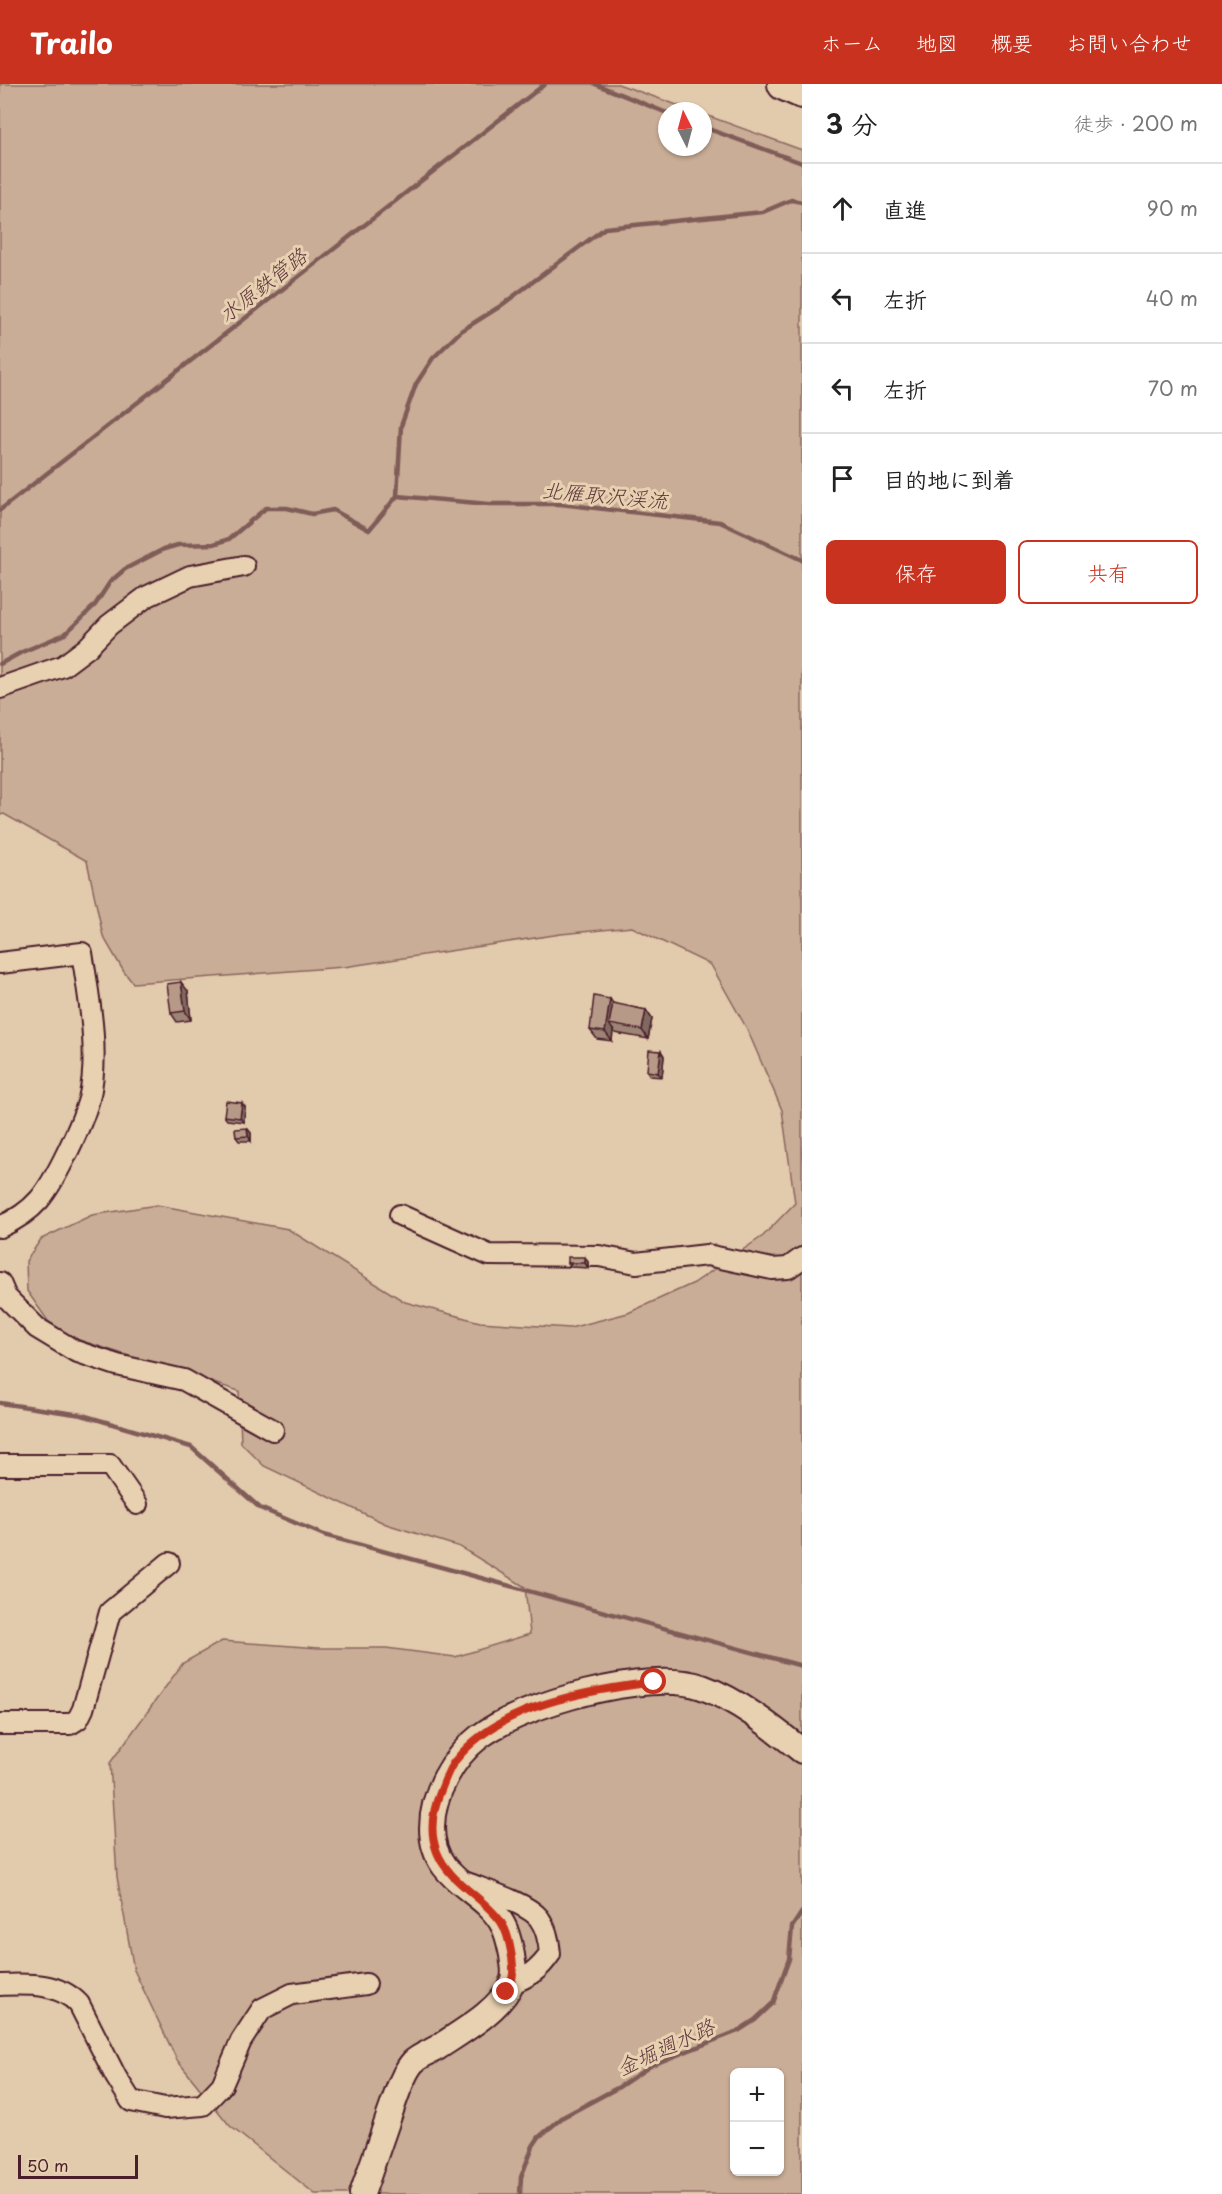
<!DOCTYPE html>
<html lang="ja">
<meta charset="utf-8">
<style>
body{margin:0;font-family:"Playpen Sans","Klee One",sans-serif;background:#f2f2f2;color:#222}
.controls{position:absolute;right:18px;bottom:18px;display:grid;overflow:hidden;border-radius:9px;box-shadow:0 2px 4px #0004}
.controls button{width:54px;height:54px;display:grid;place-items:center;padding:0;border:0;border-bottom:2px solid #e0e0e0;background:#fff;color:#222;font:30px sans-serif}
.compass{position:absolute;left:658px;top:18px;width:54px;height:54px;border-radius:50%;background:#fff;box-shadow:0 2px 4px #0004;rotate:354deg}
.scale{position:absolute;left:18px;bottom:15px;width:120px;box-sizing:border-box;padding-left:6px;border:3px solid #4a1f2b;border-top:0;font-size:16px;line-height:21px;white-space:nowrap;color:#4a1f2b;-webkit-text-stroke:4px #e8d1b1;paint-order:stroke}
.stop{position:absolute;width:18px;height:18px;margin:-14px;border:4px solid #c8321e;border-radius:50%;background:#fff}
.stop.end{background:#c8321e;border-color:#fff;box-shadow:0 2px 6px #0008}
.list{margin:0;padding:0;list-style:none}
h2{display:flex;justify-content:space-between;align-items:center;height:78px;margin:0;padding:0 24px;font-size:26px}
h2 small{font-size:20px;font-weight:400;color:#767676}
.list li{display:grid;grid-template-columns:39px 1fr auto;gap:18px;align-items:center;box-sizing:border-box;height:90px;padding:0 24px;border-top:2px solid #e0e0e0}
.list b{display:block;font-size:22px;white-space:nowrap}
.list em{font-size:20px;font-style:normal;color:#767676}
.actions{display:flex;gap:12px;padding:18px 24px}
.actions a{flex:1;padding:14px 0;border:2px solid #c8321e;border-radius:9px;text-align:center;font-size:21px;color:#c8321e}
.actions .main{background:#c8321e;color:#fff}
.icon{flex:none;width:33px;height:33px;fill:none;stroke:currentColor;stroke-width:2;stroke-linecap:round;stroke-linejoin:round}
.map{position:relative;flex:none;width:802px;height:2110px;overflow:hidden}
header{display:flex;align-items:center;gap:36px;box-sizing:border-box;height:84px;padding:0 30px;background:#c8321e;color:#fff}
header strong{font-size:28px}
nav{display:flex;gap:33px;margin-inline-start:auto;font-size:21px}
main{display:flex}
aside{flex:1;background:#fff}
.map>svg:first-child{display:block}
.green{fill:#c9ad96;stroke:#8a6660;stroke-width:1.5;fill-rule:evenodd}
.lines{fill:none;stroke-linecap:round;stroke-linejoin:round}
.stream{stroke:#805c59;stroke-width:4.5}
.minor-casing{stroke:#4a1f2b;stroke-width:24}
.tertiary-casing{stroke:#4a1f2b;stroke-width:28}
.trunk-casing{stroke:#4a1f2b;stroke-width:36}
.minor{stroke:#e8d1b1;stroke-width:20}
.tertiary{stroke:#e8d1b1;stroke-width:24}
.trunk{stroke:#e8d1b1;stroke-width:32}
.wall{fill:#9d8475;stroke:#4a1f2b;stroke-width:1.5}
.shaded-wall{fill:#806b5f;stroke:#4a1f2b;stroke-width:1.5}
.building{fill:#b79988;stroke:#4a1f2b;stroke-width:1.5}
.route{stroke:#c8321e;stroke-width:8}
.labels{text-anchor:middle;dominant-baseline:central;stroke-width:6;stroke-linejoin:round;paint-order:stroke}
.water-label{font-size:21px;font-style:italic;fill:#60383e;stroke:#e8d1b1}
</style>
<header>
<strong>Trailo</strong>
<nav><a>ホーム</a><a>地図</a><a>概要</a><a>お問い合わせ</a></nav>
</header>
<main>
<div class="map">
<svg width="802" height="2110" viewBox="0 0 802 2110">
<rect width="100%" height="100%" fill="#e2caac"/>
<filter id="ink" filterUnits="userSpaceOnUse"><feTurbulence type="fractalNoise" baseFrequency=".0167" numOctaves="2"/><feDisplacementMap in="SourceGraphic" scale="12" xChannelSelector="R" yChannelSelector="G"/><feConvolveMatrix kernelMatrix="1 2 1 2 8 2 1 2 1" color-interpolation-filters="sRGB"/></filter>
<g filter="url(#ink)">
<path class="green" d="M0 0H618L694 27H667V63H703V30L802 66V2110H315L230 2042 177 1976 134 1886 117 1793 110 1679 183 1579 222 1557 319 1564H386L455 1573 530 1550 525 1503 460 1463 386 1440 264 1382 241 1359 239 1307 73 1254 48 1237 27 1207 26 1177 41 1155 92 1131 157 1121 288 1145 405 1218 480 1238 570 1244 628 1229 694 1199 763 1152 795 1119 782 1026 747 945 711 881 632 843 561 850 344 883 133 899 124 888 103 852 87 777 4 730 0 731ZM734 1988H780V2088H734Z"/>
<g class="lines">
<g class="stream">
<path d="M595 0 667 29"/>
<path d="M703 43 802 79"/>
<path d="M397 412 489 420H560L720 438 802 476"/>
<path d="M0 426 545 0"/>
<path d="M0 580 22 568 65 550 95 521 110 498 125 485 164 465 178 461 214 460 229 455 266 424H287L312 430 333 426 369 446 397 412 401 342 416 300 433 274 461 247 499 223 605 144 763 128 791 116 802 118"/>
<path d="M0 1319 82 1331 191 1363 260 1424 324 1451 802 1582"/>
<path d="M520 2110 521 2093 533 2062 539 2053 563 2033 619 2003 652 1981 738 1947 755 1936 773 1919 789 1875 792 1843 802 1828"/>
</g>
<defs>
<g id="minor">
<path d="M0 604 63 582 87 564 109 541 146 513 190 492 244 482"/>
<path d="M0 879 82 869C89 913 100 971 89 1015 83 1036 74 1055 64 1075 47 1109 36 1127 0 1143"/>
<path d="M400 1131 489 1171 599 1172 636 1179 707 1171 772 1185 788 1184 802 1174"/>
<path d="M0 1199 6 1213 37 1244 75 1267 117 1281 184 1296 273 1346"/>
<path d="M0 1381H110L137 1420"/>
<path d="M0 1640H70L78 1635 83 1625 110 1528 169 1479"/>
<path d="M467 1799C485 1806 527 1819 539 1834 547 1845 549 1857 550 1870 540 1885 529 1893 512 1899"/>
<path d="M0 1901C29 1900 58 1898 79 1920L116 1993 131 2017 165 2024 203 2021 222 2001 241 1957 262 1925 292 1910 366 1900"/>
</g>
<path id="tertiary" d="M362 2110C371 2084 380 2058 389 2032 395 2016 402 1990 413 1978 419 1972 430 1968 437 1964 461 1948 501 1926 512 1898 516 1889 513 1881 512 1871 510 1862 508 1850 503 1841 484 1804 432 1798 432 1744 432 1710 453 1673 479 1653 522 1620 649 1584 702 1603 738 1616 772 1643 802 1667"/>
<path id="trunk" d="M784 0 802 8"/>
</defs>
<use href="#minor" class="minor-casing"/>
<use href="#tertiary" class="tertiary-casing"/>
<use href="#trunk" class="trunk-casing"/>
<use href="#minor" class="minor"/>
<use href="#tertiary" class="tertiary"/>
<use href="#trunk" class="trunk"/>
</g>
<g class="wall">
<path d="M188 907 191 936 177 938 171 929Z"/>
<path d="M610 915 613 920 646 926 652 935 648 955 615 949 613 946 612 957 597 955 590 946Z"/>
<path d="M661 967 664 972 662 993 650 992 647 987Z"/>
<path d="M245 1023 244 1038 227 1036 224 1032Z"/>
<path d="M247 1044 251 1049V1057H239L236 1053Z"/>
<path d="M588 1178V1184L571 1183 568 1179Z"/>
</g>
<g class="shaded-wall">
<path d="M181 898 188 907 191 936 185 927Z"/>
<path d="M610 915 616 924 609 940 613 946 612 957 605 948Z"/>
<path d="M646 926 652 935 648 955 642 946Z"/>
<path d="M661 967 664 972 662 993 658 989Z"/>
<path d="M242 1019 245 1023 244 1038 240 1034Z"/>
<path d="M247 1044 251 1049V1057L248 1052Z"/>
<path d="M585 1173 588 1178V1184L585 1179Z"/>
</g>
<g class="building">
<path d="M181 898 185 927 171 929 167 900Z"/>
<path d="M594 912 610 915 605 948 590 946Z"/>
<path d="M613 919 646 926 642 946 609 940Z"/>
<path d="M649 966 661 967 658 989 647 987Z"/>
<path d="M226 1017 242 1019 240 1034 224 1032Z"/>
<path d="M247 1044 248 1052 236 1053 235 1045Z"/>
<rect x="568" y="1173" width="17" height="6"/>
</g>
</g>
<g class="lines" filter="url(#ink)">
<path class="route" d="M506 1908C514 1896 514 1887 512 1873 510 1862 508 1848 501 1838 483 1812 450 1800 437 1768 429 1748 433 1725 441 1706 445 1697 448 1685 455 1677 499 1620 587 1607 654 1598"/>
</g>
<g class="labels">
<g class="water-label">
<text transform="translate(262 200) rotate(-38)">水原鉄管路</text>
<text transform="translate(605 410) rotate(5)">北雁取沢渓流</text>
<text transform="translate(665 1962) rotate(-25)">金堀週水路</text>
</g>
</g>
</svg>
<div class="controls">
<button>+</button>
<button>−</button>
</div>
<svg class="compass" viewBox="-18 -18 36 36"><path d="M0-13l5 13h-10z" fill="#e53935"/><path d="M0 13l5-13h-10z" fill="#767676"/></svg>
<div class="scale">50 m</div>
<div class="stop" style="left:654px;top:1598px"></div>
<div class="stop end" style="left:506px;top:1908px"></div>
</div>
<aside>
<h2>3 分<small>徒歩 · 200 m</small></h2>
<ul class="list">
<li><svg class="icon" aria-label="ahead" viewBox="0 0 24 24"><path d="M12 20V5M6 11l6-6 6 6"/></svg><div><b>直進</b></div><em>90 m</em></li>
<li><svg class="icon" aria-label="left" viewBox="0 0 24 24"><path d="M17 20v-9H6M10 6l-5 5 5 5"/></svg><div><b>左折</b></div><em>40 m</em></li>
<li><svg class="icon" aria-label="left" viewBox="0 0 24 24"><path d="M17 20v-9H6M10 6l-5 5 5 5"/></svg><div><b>左折</b></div><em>70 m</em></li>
<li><svg class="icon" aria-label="arrive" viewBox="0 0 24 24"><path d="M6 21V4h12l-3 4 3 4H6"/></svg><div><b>目的地に到着</b></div></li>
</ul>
<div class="actions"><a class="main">保存</a><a>共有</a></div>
</aside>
</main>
